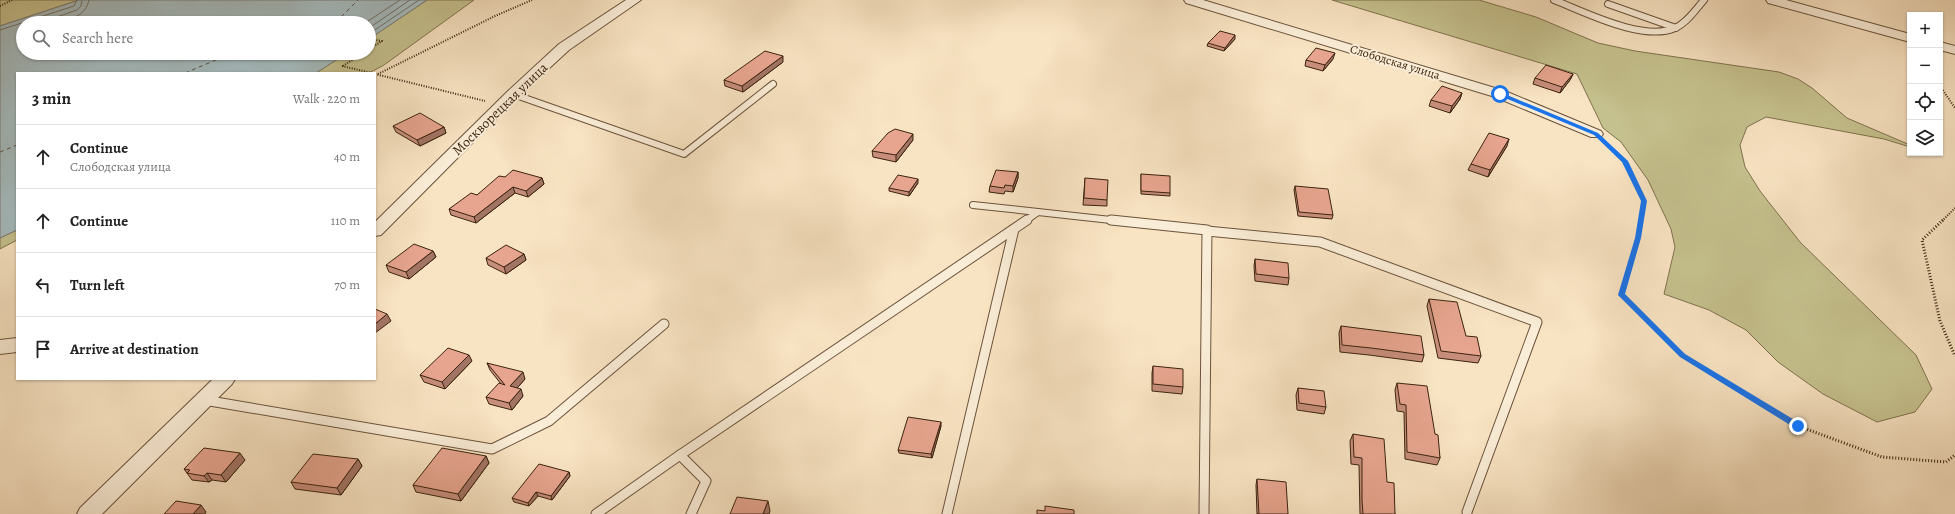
<!DOCTYPE html>
<meta charset="utf-8">
<style>
body{margin:0;font-family:Alegreya,serif;background:#f6f6f6;color:#222}
.controls{position:absolute;right:12px;top:12px;display:grid;overflow:hidden;border-radius:0px;box-shadow:0 1px 3px #0004}
.controls button{width:36px;height:36px;display:grid;place-items:center;padding:0;border:0;border-bottom:1px solid #e0e0e0;background:#fff;color:#222;font:20px sans-serif}
.stop{position:absolute;width:12px;height:12px;margin:-9px;border:3px solid #1a73e8;border-radius:50%;background:#fff}
.stop.end{background:#1a73e8;border-color:#fff;box-shadow:0 1px 4px #0008}
.list{margin:0;padding:0;list-style:none}
h2{display:flex;justify-content:space-between;align-items:center;height:52px;margin:0;padding:0 16px;font-size:17px}
h2 small{font-size:13px;font-weight:400;color:#767676}
.list li{display:grid;grid-template-columns:26px 1fr auto;gap:12px;align-items:center;box-sizing:border-box;height:64px;padding:0 16px;border-top:1px solid #e0e0e0}
.list b{display:block;font-size:15px;white-space:nowrap}
.list p{margin:0;font-size:13px;white-space:nowrap;color:#767676}
.list em{font-size:13px;font-style:normal;color:#767676}
.icon{flex:none;width:22px;height:22px;fill:none;stroke:currentColor;stroke-width:2;stroke-linecap:round;stroke-linejoin:round}
.map{position:relative;flex:none;width:1955px;height:514px;overflow:hidden}
.search{position:absolute;background:#fff;box-shadow:0 1px 3px #0004;left:16px;top:16px;width:360px;height:44px;display:flex;align-items:center;gap:10px;box-sizing:border-box;padding:0 14px;border-radius:22px;color:#767676;font-size:15px}
.panel{position:absolute;background:#fff;box-shadow:0 1px 3px #0004;left:16px;top:72px;width:360px;height:308px;border-radius:0px}
.map>svg:first-child{display:block}
.green{fill:#c5c18e;stroke:#80724e}
.water{fill:#a4bbbf;stroke:#7a7e79}
.lines{fill:none;stroke-linecap:round;stroke-linejoin:round}
.shore{stroke:#706f67;stroke-width:1}
.ferry{stroke:#5b5144;stroke-width:1;stroke-dasharray:4 3.5;stroke-linecap:butt}
.service-far1-casing{stroke:#6b533c;stroke-width:8}
.service-casing{stroke:#6b533c;stroke-width:11}
.minor-casing{stroke:#6b533c;stroke-width:2}
.path-far1{stroke:#3c230f;stroke-width:2;stroke-dasharray:1 1.5;stroke-linecap:butt}
.path{stroke:#3c230f;stroke-width:3;stroke-dasharray:1 2;stroke-linecap:butt}
.service-far1{stroke:#faedd7;stroke-width:6}
.service{stroke:#faedd7;stroke-width:9}
.minor{fill:#faedd7;fill-rule:evenodd}
.wall{fill:#c78e7b;stroke:#3c230f}
.shaded-wall{fill:#a27464;stroke:#3c230f}
.building{fill:#e7a58f;stroke:#3c230f}
.route{fill:#1a73e8}
.labels{text-anchor:middle;dominant-baseline:central;stroke-width:4;stroke-linejoin:round;paint-order:stroke}
.far-street-label{font-size:12px;fill:#3c230f;stroke:#faedd7}
.street-label{font-size:14px;fill:#3c230f;stroke:#faedd7}
</style>
<div class="map">
<svg width="1955" height="514" viewBox="0 0 1955 514">
<rect width="100%" height="100%" fill="#f8e3c2"/>
<filter id="stains"><feTurbulence type="fractalNoise" baseFrequency=".005" numOctaves="4"/><feColorMatrix values="0 0 0 0 .2 0 0 0 0 .09 0 0 0 0 .02 0 0 0 .5 -.17"/></filter>
<radialGradient id="worn" r=".72"><stop offset=".6" stop-color="#630" stop-opacity="0"/><stop offset="1" stop-color="#630" stop-opacity=".3"/></radialGradient>
<g class="green">
<path d="M0 0H79L0 26Z"/>
<path d="M427 0H474L384 65 369 73H316L347 53H369V39Z"/>
<path d="M1332 0H1479L1536 17 1598 43 1635 51 1779 72 1798 79 1812 88 1847 118 1910 145V147L1884 139 1766 117 1747 127 1740 145 1745 167 1760 191 1800 242 1916 355 1932 389 1915 412 1877 422 1823 394 1778 362 1746 330 1709 310 1664 294 1675 247 1671 229 1648 180 1621 142 1603 128 1577 74Z"/>
<path d="M17 230V240L0 249V238Z"/>
</g>
<path class="water" d="M79 0H427L369 39V23H23V53H347L316 73H17V230L0 238V26Z"/>
<g class="lines">
<g class="shore">
<path d="M39 23 77 10 81 6 82 0"/>
<path d="M57 23C71 19 86 16 89 0"/>
<path d="M365 23 400 0"/>
<path d="M369 28 410 0"/>
<path d="M0 30 74 6 77 0"/>
<path d="M369 34 419 0"/>
</g>
<g class="ferry">
<path d="M343 23 340 18 358 0"/>
<path d="M185 73 216 60 264 53"/>
<path d="M0 152 17 145"/>
</g>
<defs>
<g id="service-far1">
<path d="M1554 0C1585 12 1643 42 1675 28 1687 23 1696 9 1704 0"/>
<path d="M1608 4 1676 28"/>
<path d="M513 94 684 154 773 84"/>
<path d="M973 205 1038 212 1025 221"/>
<path d="M1038 212 1120 221"/>
</g>
<g id="service">
<path d="M1111 220 1207 230 1204 514"/>
<path d="M1207 231 1320 242 1537 322 1467 512"/>
<path d="M204 400 492 449 549 421 664 324"/>
<path d="M680 455 1027 220"/>
<path d="M596 514 680 455 706 481 691 514"/>
<path d="M947 514 1014 229"/>
</g>
<g id="minor">
<path d="M626 0H641L569 50 518 97 381 235 375 236V222L508 91 559 44Z"/>
<path d="M1184 0H1203L1505 91 1601 131 1603 134 1601 137H1591L1495 97 1186 3Z"/>
<path d="M1766 0H1786L1910 34V42L1768 3Z"/>
<path d="M1940 42 1955 46V54L1940 50Z"/>
<path d="M17 338V352L0 354V340Z"/>
<path d="M213 379H235L232 384 102 514H77L80 508Z"/>
</g>
</defs>
<use href="#service-far1" class="service-far1-casing"/>
<use href="#service" class="service-casing"/>
<use href="#minor" class="minor-casing"/>
<g class="path-far1">
<path d="M0 6 12 0"/>
<path d="M369 39 382 41 369 49"/>
<path d="M342 66 372 73"/>
<path d="M343 66 363 53"/>
<path d="M375 74 485 101"/>
<path d="M378 74 495 16 532 0"/>
<path d="M1940 86 1955 108"/>
<path d="M1605 143 1625 161 1644 201 1641 221"/>
<path d="M1942 221 1955 208"/>
</g>
<g class="path">
<path d="M1641 220 1638 238 1621 295 1683 355 1798 426 1882 457 1946 462 1955 455"/>
<path d="M1943 220 1922 240 1940 321 1955 356"/>
</g>
<use href="#service-far1" class="service-far1"/>
<use href="#service" class="service"/>
<use href="#minor" class="minor"/>
</g>
<g class="wall">
<path d="M1235 39 1224 51 1207 46 1208 43Z"/>
<path d="M1333 59 1323 71 1305 66 1306 60Z"/>
<path d="M783 62 743 92 725 86 724 80Z"/>
<path d="M1573 74 1570 80 1560 93 1533 84 1535 78Z"/>
<path d="M1462 93 1460 99 1450 113 1429 106 1431 100Z"/>
<path d="M393 126 444 127 446 133 420 146 396 132Z"/>
<path d="M913 140 896 162 873 157 872 151Z"/>
<path d="M1507 146 1488 177 1468 170 1471 164Z"/>
<path d="M1018 172V178L1013 192 1005 191 1004 194 989 192 990 186Z"/>
<path d="M1141 174 1170 193V196L1141 194Z"/>
<path d="M505 177 542 178 544 184 528 197 515 193 476 223 451 215 449 209 477 195Z"/>
<path d="M1085 178 1107 200V206L1083 205Z"/>
<path d="M918 183 909 196 889 191V188Z"/>
<path d="M1295 186 1333 215 1332 219 1298 216 1294 190Z"/>
<path d="M433 251 436 257 409 279 389 272 386 265Z"/>
<path d="M524 254 526 260 506 274 488 265 486 258Z"/>
<path d="M1255 259 1289 278 1288 285 1255 281 1254 266Z"/>
<path d="M1429 299 1466 336 1481 356 1478 363 1438 358 1427 306Z"/>
<path d="M1341 326 1424 355 1422 362 1369 355 1340 352 1339 333Z"/>
<path d="M472 361 445 389 424 382 420 375Z"/>
<path d="M487 363 525 379 517 388 523 396 512 410 489 404 486 397 501 384 490 370Z"/>
<path d="M1153 366 1183 387 1182 394 1152 391V373Z"/>
<path d="M1397 383 1435 434 1440 458 1437 465 1405 459 1404 412 1397 411 1395 390Z"/>
<path d="M1298 388 1326 407 1324 414 1297 410 1296 395Z"/>
<path d="M941 426 932 458 899 453 898 450Z"/>
<path d="M1353 434 1387 482 1395 514H1360L1359 465 1351 464 1350 441Z"/>
<path d="M486 456 489 463 461 501 416 492 413 485Z"/>
<path d="M358 459 362 466 341 495 295 489 291 482Z"/>
<path d="M245 460 226 482 212 480 209 482 192 480 184 469Z"/>
<path d="M569 472 570 476 552 500 538 496 529 506 514 502 512 498Z"/>
<path d="M1257 479 1288 514H1257L1256 485Z"/>
</g>
<g class="shaded-wall">
<path d="M1235 35V39L1224 51 1225 48Z"/>
<path d="M1335 53 1333 59 1323 71 1325 65Z"/>
<path d="M783 56V62L743 92 742 86Z"/>
<path d="M1573 74 1570 80 1560 93 1562 87Z"/>
<path d="M1462 93 1460 99 1450 113 1452 106Z"/>
<path d="M444 127 446 133 420 146 417 140Z"/>
<path d="M913 134V140L896 162V155Z"/>
<path d="M1509 139 1507 146 1488 177 1490 170Z"/>
<path d="M1018 172V178L1013 192V186Z"/>
<path d="M542 178 544 184 528 197 526 191Z"/>
<path d="M918 179V183L909 196V192Z"/>
<path d="M513 187 515 193 476 223 474 217Z"/>
<path d="M433 251 436 257 409 279 406 272Z"/>
<path d="M524 254 526 260 506 274 504 267Z"/>
<path d="M387 314 391 321 375 333V324Z"/>
<path d="M469 355 472 361 445 389 442 382Z"/>
<path d="M523 372 525 379 513 393 510 386Z"/>
<path d="M521 389 523 396 512 410 509 403Z"/>
<path d="M941 422V426L932 458 931 454Z"/>
<path d="M240 453 245 460 226 482 221 475Z"/>
<path d="M486 456 489 463 461 501 458 494Z"/>
<path d="M358 459 362 466 341 495 337 488Z"/>
<path d="M569 472 570 476 552 500 551 496Z"/>
<path d="M207 473 212 480 209 482 204 476Z"/>
<path d="M536 492 538 496 529 506 528 503Z"/>
<path d="M768 501 770 511 769 514H763Z"/>
<path d="M201 505 206 512 205 514H193Z"/>
</g>
<g class="building">
<path d="M1220 31 1235 35 1225 48 1208 43Z"/>
<path d="M1316 48 1335 53 1325 65 1306 60Z"/>
<path d="M765 51 783 56 742 86 724 80Z"/>
<path d="M1546 65 1573 74 1562 87 1535 78Z"/>
<path d="M1442 86 1462 93 1452 106 1431 100Z"/>
<path d="M420 113 444 127 417 140 393 126Z"/>
<path d="M895 129 913 134 896 155 872 151 888 133Z"/>
<path d="M1489 133 1509 139 1490 170 1471 164Z"/>
<path d="M513 170 542 178 526 191 513 187 474 217 449 209 471 193 477 195 499 176 505 177Z"/>
<path d="M996 170 1018 172 1013 186 1005 185 1004 188 990 186Z"/>
<path d="M1141 174 1170 176V193L1141 191Z"/>
<path d="M898 175 918 179 909 192 889 188Z"/>
<path d="M1085 178 1108 180 1107 200 1084 198Z"/>
<path d="M1295 186 1328 189 1333 215 1299 212Z"/>
<path d="M414 244 433 251 406 272 386 265Z"/>
<path d="M506 245 524 254 504 267 486 258Z"/>
<path d="M1255 259 1288 263 1289 278 1256 274Z"/>
<path d="M1429 299 1457 302 1466 336 1477 337 1481 356 1441 351Z"/>
<path d="M375 309 387 314 375 324Z"/>
<path d="M1341 326 1421 336 1424 355 1371 348 1342 345Z"/>
<path d="M448 348 469 355 442 382 420 375Z"/>
<path d="M487 363 523 372 510 386 521 389 509 403 486 397 499 383 505 385Z"/>
<path d="M1153 366 1183 369V387L1153 384Z"/>
<path d="M1397 383 1427 386 1435 434 1438 435 1440 458 1407 452 1406 405 1400 404Z"/>
<path d="M1298 388 1324 391 1326 407 1299 403Z"/>
<path d="M908 417 941 422 931 454 898 450Z"/>
<path d="M1353 434 1384 439 1387 482 1394 483 1395 514H1363L1362 500V458L1354 457Z"/>
<path d="M204 448 240 453 221 475 207 473 204 476 187 473 190 470 184 469Z"/>
<path d="M442 448 486 456 458 494 413 485Z"/>
<path d="M313 454 358 459 337 488 291 482Z"/>
<path d="M539 464 569 472 551 496 536 492 528 503 512 498Z"/>
<path d="M1257 479 1286 482 1288 514H1259Z"/>
<path d="M737 497 768 501 763 514H730Z"/>
<path d="M176 501 201 505 193 514H164Z"/>
<path d="M1045 506 1074 510V514H1037V510L1045 511Z"/>
</g>
<path class="route" d="M1500 92 1598 133 1628 161 1647 201 1641 238 1625 294 1685 354 1801 424V428H1795L1680 357 1618 295 1635 238 1641 201 1622 162 1594 135 1498 95Z"/>
<g class="labels">
<g class="far-street-label">
<text transform="translate(1395 62) rotate(17)">Слободская улица</text>
</g>
<g class="street-label">
<text transform="translate(500 109) rotate(-44)">Москворецкая улица</text>
</g>
</g>
<rect width="100%" height="100%" filter="url(#stains)"/>
<rect width="100%" height="100%" fill="url(#worn)"/>
</svg>
<div class="controls">
<button>+</button>
<button>−</button>
<button><svg class="icon" aria-label="locate" viewBox="0 0 24 24"><circle cx="12" cy="12" r="6"/><path d="M12 2v4M12 18v4M2 12h4M18 12h4"/></svg></button>
<button><svg class="icon" aria-label="layers" viewBox="0 0 24 24"><path d="M12 4l9 5-9 5-9-5zM3 14l9 5 9-5"/></svg></button>
</div>
<div class="stop" style="left:1500px;top:94px"></div>
<div class="stop end" style="left:1798px;top:426px"></div>
<div class="search"><svg class="icon" aria-label="search" viewBox="0 0 24 24"><circle cx="10" cy="10" r="6"/><path d="M15 15l6 6"/></svg>Search here</div>
<section class="panel">
<h2>3 min<small>Walk · 220 m</small></h2>
<ul class="list">
<li><svg class="icon" aria-label="ahead" viewBox="0 0 24 24"><path d="M12 20V5M6 11l6-6 6 6"/></svg><div><b>Continue</b><p>Слободская улица</p></div><em>40 m</em></li>
<li><svg class="icon" aria-label="ahead" viewBox="0 0 24 24"><path d="M12 20V5M6 11l6-6 6 6"/></svg><div><b>Continue</b></div><em>110 m</em></li>
<li><svg class="icon" aria-label="left" viewBox="0 0 24 24"><path d="M17 20v-9H6M10 6l-5 5 5 5"/></svg><div><b>Turn left</b></div><em>70 m</em></li>
<li><svg class="icon" aria-label="arrive" viewBox="0 0 24 24"><path d="M6 21V4h12l-3 4 3 4H6"/></svg><div><b>Arrive at destination</b></div></li>
</ul>
</section>
</div>
